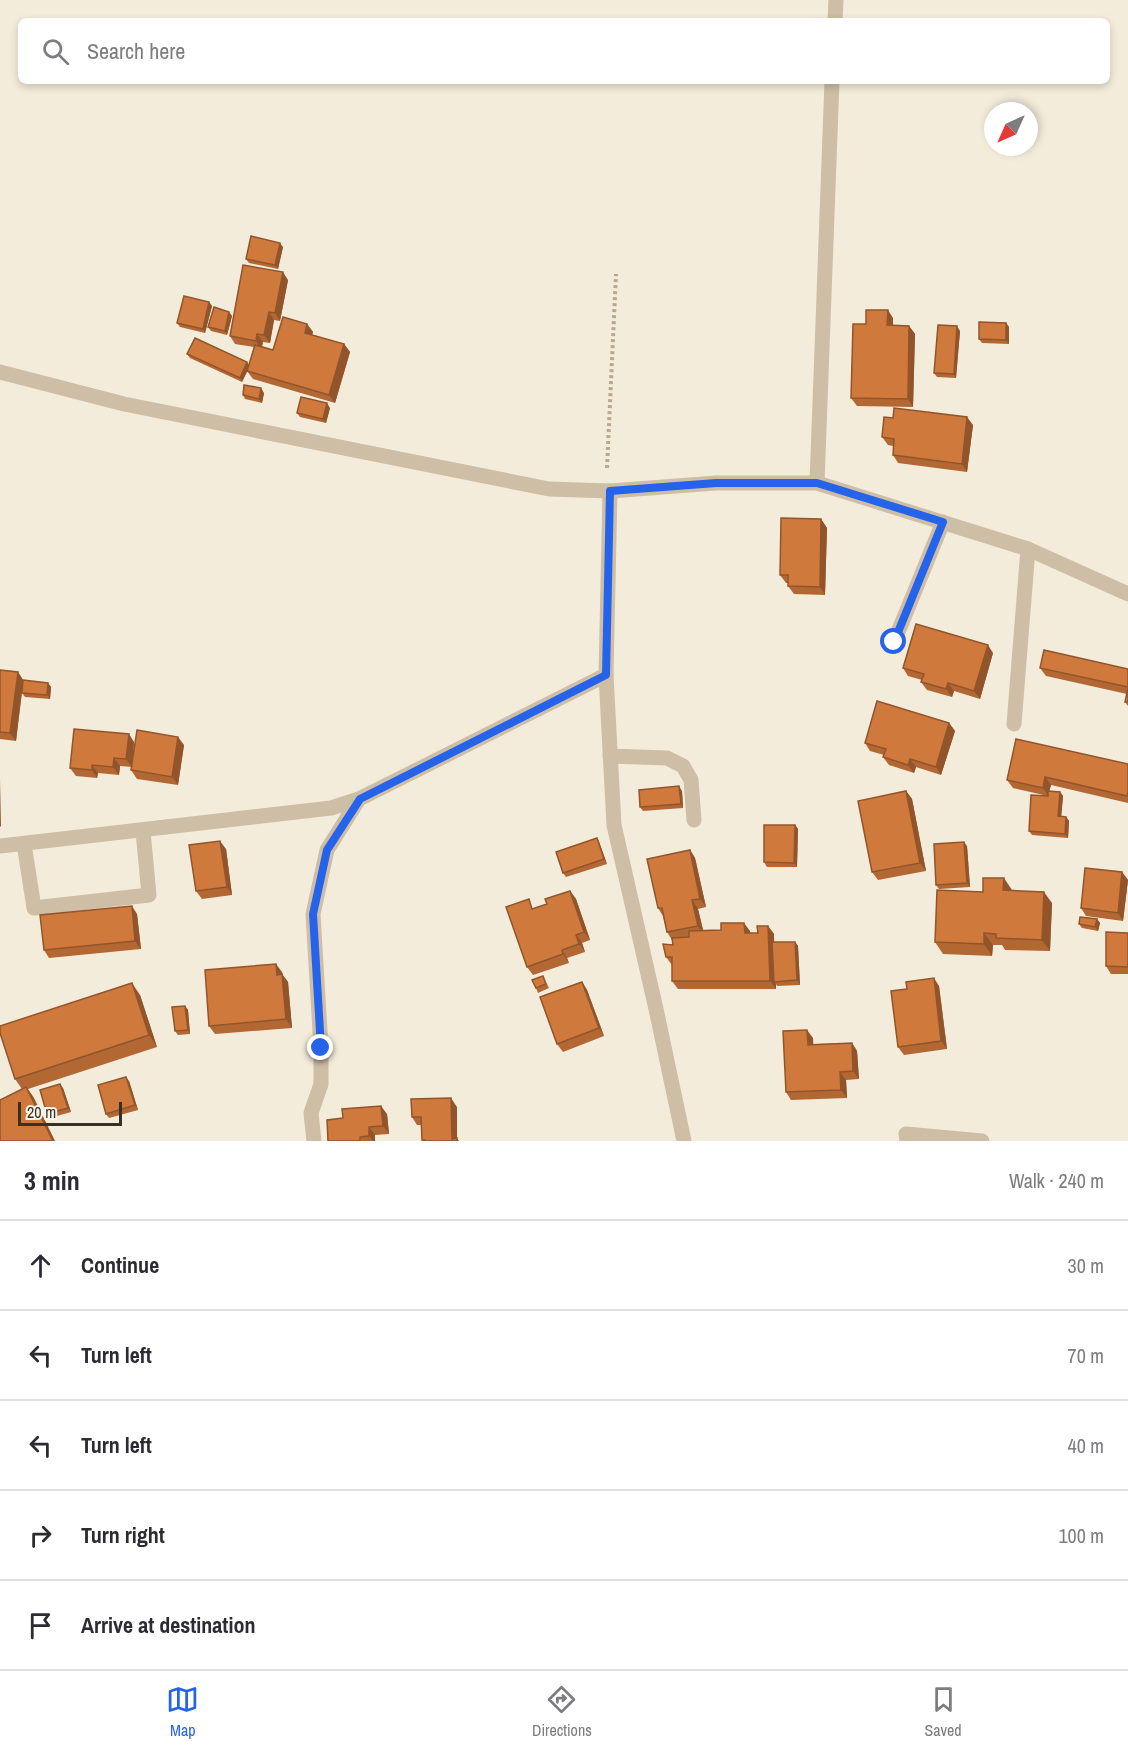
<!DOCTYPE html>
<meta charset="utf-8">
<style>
body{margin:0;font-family:"Archivo Narrow",sans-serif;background:#f7f7f7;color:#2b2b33}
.compass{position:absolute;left:984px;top:102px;width:54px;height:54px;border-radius:50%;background:#fff;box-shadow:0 3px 9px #0003;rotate:225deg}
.scale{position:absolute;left:18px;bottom:15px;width:104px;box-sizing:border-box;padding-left:6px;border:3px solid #383027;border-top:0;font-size:16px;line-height:21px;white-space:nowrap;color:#383027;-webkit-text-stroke:4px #fbf5e8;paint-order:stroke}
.stop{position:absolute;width:18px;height:18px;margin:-14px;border:4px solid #2563eb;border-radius:50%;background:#fff}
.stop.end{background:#2563eb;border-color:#fff;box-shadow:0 2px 6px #0008}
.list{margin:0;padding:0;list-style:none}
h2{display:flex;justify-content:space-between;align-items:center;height:78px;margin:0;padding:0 24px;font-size:26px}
h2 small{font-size:20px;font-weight:400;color:#7c7c81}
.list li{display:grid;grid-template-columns:39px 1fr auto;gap:18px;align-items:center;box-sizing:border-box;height:90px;padding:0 24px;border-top:2px solid #e1e1e2}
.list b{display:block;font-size:22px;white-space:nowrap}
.list em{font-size:20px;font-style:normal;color:#7c7c81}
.icon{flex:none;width:33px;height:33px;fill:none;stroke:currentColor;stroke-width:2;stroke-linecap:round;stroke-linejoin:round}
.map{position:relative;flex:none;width:1128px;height:1141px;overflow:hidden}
.search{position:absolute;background:#fff;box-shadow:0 3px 9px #0003;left:18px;right:18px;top:18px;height:66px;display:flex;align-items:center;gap:15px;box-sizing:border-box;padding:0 21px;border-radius:9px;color:#7c7c81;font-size:22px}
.sheet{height:528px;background:#fff}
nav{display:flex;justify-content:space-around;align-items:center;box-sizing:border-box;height:84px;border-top:2px solid #e1e1e2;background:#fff;font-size:16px;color:#7c7c81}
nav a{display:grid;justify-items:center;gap:3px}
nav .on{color:#2563eb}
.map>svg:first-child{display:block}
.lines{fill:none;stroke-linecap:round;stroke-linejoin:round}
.path{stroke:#b9a88f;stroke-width:4;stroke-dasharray:3 3;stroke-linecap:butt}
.minor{stroke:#cdbea5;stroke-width:15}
.wall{fill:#b36834}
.shaded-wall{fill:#92552b}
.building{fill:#d0793d;stroke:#92552b;stroke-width:1.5}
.route{stroke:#2563eb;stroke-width:8}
</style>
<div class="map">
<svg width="1128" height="1141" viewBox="0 0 1128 1141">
<rect width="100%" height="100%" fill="#f4ecdb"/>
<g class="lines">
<path class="path" d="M607 468 616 274"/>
<g class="minor">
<path d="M835 21 836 0"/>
<path d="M0 372 124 404 549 489 610 491 716 483H817L1028 549 1128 594"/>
<path d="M817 483 832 81"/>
<path d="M894 642 943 522"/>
<path d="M606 675 614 825 656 1009 684 1141"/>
<path d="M1014 724 1028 549"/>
<path d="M610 756 667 758 683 766 691 780 694 820"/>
<path d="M24 844 34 908 149 895 143 831"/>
<path d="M0 846 331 808 359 799"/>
<path d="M314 1141 311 1113 321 1084V1048L313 914 327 850 359 799 606 675 610 491"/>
<path d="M907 1141 906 1134 982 1141"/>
</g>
</g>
<g class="wall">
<path d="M283 247 278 269 249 263 246 259Z"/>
<path d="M288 280 280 321 274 320 270 343 263 342 262 347 273 350 307 324 313 332 312 335 344 344 350 352 335 403 253 379 247 371 242 382 190 358 187 354 249 365 254 347 235 344 230 336Z"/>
<path d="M209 302 212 306 205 333 180 327 177 323Z"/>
<path d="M229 312 232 316 227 335 211 331 208 327Z"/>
<path d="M893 318V325L909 326 915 334 913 407 857 406 851 398 866 324Z"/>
<path d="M1006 323 1009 327V344L982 343 979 339Z"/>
<path d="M960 331 956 378 937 377 934 373Z"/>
<path d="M264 393 262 403 245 399 243 395Z"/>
<path d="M330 408 326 423 300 417 297 413Z"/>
<path d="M973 425 967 472 898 463 893 455V446L888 445 882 437Z"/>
<path d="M821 519 827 528 825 595 794 594 788 586V583H786L780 575Z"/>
<path d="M993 653 980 699 954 691 952 697 927 690 921 682 922 680 908 676 903 668Z"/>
<path d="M1040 668 1128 669V706L1125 702 1127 694 1046 676Z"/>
<path d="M0 670 18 672 23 680 48 683 51 687 50 699 25 697 22 693 23 685 16 741 0 739Z"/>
<path d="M949 723 955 731 941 775 916 767 914 773 889 765 883 757 884 755 870 751 865 743Z"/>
<path d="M134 742 133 758 184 745 178 785 137 779 131 770 132 767 120 766 119 775 98 773 97 778 76 776 70 768Z"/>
<path d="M1128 764V803L1051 785 1049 791 1060 792 1063 796 1061 816 1066 817 1069 821 1068 838 1032 835 1029 831 1048 796 1013 788 1007 780Z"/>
<path d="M682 791 683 808 643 811 640 807Z"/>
<path d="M906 791 912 799 926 871 878 880 872 872Z"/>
<path d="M795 825 798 829 797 867H767L764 862Z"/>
<path d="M597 838 599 842 607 864 566 877 563 873Z"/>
<path d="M967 846 970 887 939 889 936 885Z"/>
<path d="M226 849 232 895 202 899 196 891Z"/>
<path d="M690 850 695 858 706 907 698 909 703 930 750 931V933H758L768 926 774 934V942H795L798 946 800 985 777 986 776 984V989H678L672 981V965L666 957 673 945 672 940 667 932 663 916 658 908Z"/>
<path d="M1122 872 1128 880 1123 921 1086 916 1081 908Z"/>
<path d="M1012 890 1052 903 1050 951 1005 950 1002 945H993L992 956 943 954 935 942 983 892Z"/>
<path d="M570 891 576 899 590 940 582 943 585 952 567 958 569 963 533 975 527 967 535 908 547 904Z"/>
<path d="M137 914 141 949 49 958 44 950Z"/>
<path d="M1097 919 1100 923 1098 931 1082 928 1079 924Z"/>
<path d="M1128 933V974H1111L1106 966Z"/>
<path d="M282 972V974L288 982 292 1028 215 1034 209 1026Z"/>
<path d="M543 976 549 988 538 993 536 988Z"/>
<path d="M582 982 587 990 604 1036 563 1052 557 1044Z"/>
<path d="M939 986 947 1049 904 1055 898 1047Z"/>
<path d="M140 995 157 1047 28 1089 34 1098 22 1089 15 1079Z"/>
<path d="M185 1006 188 1010 190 1034 178 1035 175 1031Z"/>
<path d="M813 1038V1044L852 1043 857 1051 859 1079 846 1080 847 1098 791 1100 786 1092Z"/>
<path d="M129 1081 138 1110 109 1118 106 1114Z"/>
<path d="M63 1088 71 1112 50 1118 47 1114Z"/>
<path d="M457 1107V1139L459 1141H423L422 1140 421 1125H417L412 1117Z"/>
<path d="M387 1114 389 1134 375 1135V1141H328Z"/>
</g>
<g class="shaded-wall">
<path d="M280 243 283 247 278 269 275 265Z"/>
<path d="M283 272 288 280 280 321 275 313Z"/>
<path d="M209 302 212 306 205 333 203 329Z"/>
<path d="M888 310 893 318V333L887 325Z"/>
<path d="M229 312 232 316 227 335 225 331Z"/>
<path d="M269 312 274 320 270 343 264 335Z"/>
<path d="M1006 323 1009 327V344L1006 340Z"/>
<path d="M307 324 313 332 310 341 305 333Z"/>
<path d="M909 326 915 334 913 407 908 399Z"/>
<path d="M957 326 960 331 956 378 954 374Z"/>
<path d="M257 334 263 342 261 349 256 341Z"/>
<path d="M344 344 350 352 335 403 329 395Z"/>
<path d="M247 362 250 366 242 382 240 378Z"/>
<path d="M261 388 264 393 262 403 259 399Z"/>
<path d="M327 403 330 408 326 423 323 419Z"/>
<path d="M967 417 973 425 967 472 962 464Z"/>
<path d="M821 519 827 528 825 595 820 587Z"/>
<path d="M988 645 993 653 980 699 974 691Z"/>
<path d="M18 672 23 680 16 741 10 733Z"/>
<path d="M48 683 51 687 50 699 47 695Z"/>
<path d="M948 683 954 691 952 697 946 689Z"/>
<path d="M949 723 955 731 941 775 936 767Z"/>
<path d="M129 734 134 742 132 767 126 759Z"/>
<path d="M178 737 184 745 178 785 172 777Z"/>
<path d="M114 758 120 766 119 775 113 767Z"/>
<path d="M910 759 916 767 914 773 908 765Z"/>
<path d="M92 765 98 773 97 778 92 770Z"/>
<path d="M1045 777 1051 785 1048 796 1043 788Z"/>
<path d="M0 778V779L1 827 0 826Z"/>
<path d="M679 786 682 791 683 808 681 804Z"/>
<path d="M906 791 912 799 926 871 920 863Z"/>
<path d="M1060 792 1063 796 1061 820 1058 816Z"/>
<path d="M1066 817 1069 821 1068 838 1065 834Z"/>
<path d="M795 825 798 829 797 867 794 863Z"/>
<path d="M597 838 599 842 607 864 604 859Z"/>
<path d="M220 841 226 849 232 895 227 887Z"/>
<path d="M964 842 967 846 970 887 967 883Z"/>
<path d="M690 850 695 858 706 907 700 899Z"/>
<path d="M1122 872 1128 880 1123 921 1118 913Z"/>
<path d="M1004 878 1012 890H1003Z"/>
<path d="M570 891 576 899 590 940 584 932Z"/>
<path d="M1044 892 1052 903 1050 951 1042 940Z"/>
<path d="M692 900 698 909 704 934 698 926Z"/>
<path d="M132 906 137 914 141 949 135 941Z"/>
<path d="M1097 919 1100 923 1098 931 1095 927Z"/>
<path d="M744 923 750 931V942L745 933Z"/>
<path d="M768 926 774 934 775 982H774L776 984V989L770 981Z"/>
<path d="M984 933 993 945 992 956 984 944Z"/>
<path d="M576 935 582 943 585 952 579 944Z"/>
<path d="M795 942 798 946 800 985 797 980Z"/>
<path d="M562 950 567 958 569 963 563 954Z"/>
<path d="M276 964 282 972 283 983 277 975Z"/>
<path d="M282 974 288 982 292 1028 286 1019Z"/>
<path d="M934 978 939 986 947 1049 941 1041Z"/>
<path d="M582 982 587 990 604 1036 599 1028Z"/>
<path d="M132 983 140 995 157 1047 149 1035Z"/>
<path d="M185 1006 188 1010 190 1034 188 1030Z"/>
<path d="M807 1030 813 1038 814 1053 808 1045Z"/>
<path d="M852 1043 857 1051 859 1079 853 1071Z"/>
<path d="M840 1072 846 1080 847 1098 841 1090Z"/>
<path d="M126 1077 129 1081 138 1110 135 1105Z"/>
<path d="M60 1084 63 1088 71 1112 68 1108Z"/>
<path d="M26 1087 34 1098 55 1141H53Z"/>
<path d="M451 1098 457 1107V1139L459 1141H453L452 1139Z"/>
<path d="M381 1106 387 1114 389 1134 383 1126Z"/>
<path d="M369 1127 375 1135V1141H373L369 1136Z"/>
</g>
<g class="building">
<path d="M251 236 280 243 275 265 246 259Z"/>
<path d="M243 265 283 272 275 313 269 312 264 335 257 334 256 341 230 336Z"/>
<path d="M184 296 209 302 203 329 177 323Z"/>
<path d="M214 307 229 312 225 331 208 327Z"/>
<path d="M866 310H888L887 325 909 326 908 399 851 398 853 324H866Z"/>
<path d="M283 317 307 324 305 333 344 344 329 395 247 371 255 345 273 350Z"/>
<path d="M979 322 1006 323V340L979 339Z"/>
<path d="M938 325 957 326 954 374 934 373Z"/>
<path d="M195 338 247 362 240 378 187 354Z"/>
<path d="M244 385 261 388 259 399 243 395Z"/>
<path d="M301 397 327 403 323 419 297 413Z"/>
<path d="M894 408 967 417 962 464 893 455 894 439 882 437 884 417 893 418Z"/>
<path d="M781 518 821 519 820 587 788 586V575H780Z"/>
<path d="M916 624 988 645 974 691 948 683 946 689 921 682 924 674 903 668Z"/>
<path d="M1044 650 1128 669V687L1040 668Z"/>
<path d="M0 670 18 672 10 733 0 732Z"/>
<path d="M23 680 48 683 47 695 22 693Z"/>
<path d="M1128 688V702H1125Z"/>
<path d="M877 701 949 723 936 767 910 759 908 765 883 757 886 749 865 743Z"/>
<path d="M74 729 129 734 126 759 114 758 113 767 92 765V770L70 768Z"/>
<path d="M137 730 178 737 172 777 131 770Z"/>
<path d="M1016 739 1128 764V792L1127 796 1045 777 1043 788 1007 780Z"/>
<path d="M679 786 681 804 640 807 639 790Z"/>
<path d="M906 791 920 863 872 872 858 801Z"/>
<path d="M1048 791 1060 792 1058 816 1066 817 1065 834 1029 831 1031 795 1048 796Z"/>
<path d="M764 825H795L794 863 764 862Z"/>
<path d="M597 838 604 859 563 873 556 852Z"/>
<path d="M220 841 227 887 196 891 189 845Z"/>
<path d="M964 842 967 883 936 885 934 844Z"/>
<path d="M690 850 700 899 692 900 698 926 667 932 662 908H658L647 859Z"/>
<path d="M1085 868 1122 872 1118 913 1081 908Z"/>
<path d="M983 878H1004L1003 890 1044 892 1042 940 996 938V934L984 933V944L935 942 937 890 983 892Z"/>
<path d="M570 891 584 932 576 935 579 944 562 950 563 954 527 967 506 907 529 899 532 909 547 904 545 899Z"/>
<path d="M132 906 135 941 44 950 40 915Z"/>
<path d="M1080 917 1097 919 1095 927 1079 924Z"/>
<path d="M721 923H744L745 933H758L757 926H768L770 981H672V957H666L663 944 673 945 672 938 689 937V931L721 930Z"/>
<path d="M1106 932 1128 933V967L1106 966Z"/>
<path d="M772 942H795L797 980 774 982Z"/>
<path d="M276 964 277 975 282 974 286 1019 209 1026 205 970Z"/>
<path d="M543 976 546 984 536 988 532 980Z"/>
<path d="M934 978 941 1041 898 1047 891 991 907 989 906 982Z"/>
<path d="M582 982 599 1028 557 1044 540 997Z"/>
<path d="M132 983 149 1035 15 1079 0 1033V1026Z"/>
<path d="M185 1006 188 1030 175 1031 172 1007Z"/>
<path d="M807 1030 808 1045 852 1043 853 1071 840 1072 841 1090 786 1092 783 1031Z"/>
<path d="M126 1077 135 1105 106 1114 98 1085Z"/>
<path d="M60 1084 68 1108 47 1114 40 1090Z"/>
<path d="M26 1087 53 1141H0V1100Z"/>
<path d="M451 1098 452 1139 457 1138V1141H425V1140H422L421 1117H412L411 1099Z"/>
<path d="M381 1106 383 1126 369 1127V1136L360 1137V1141H328L327 1120 343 1118 342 1109Z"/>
</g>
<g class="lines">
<path class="route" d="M321 1048 313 914 327 850 360 799 606 675 610 491 716 483H817L943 522 894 642"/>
</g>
</svg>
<svg class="compass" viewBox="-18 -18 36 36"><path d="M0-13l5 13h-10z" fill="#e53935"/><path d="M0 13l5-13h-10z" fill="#7c7c81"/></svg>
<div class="scale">20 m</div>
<div class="stop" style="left:894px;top:642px"></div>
<div class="stop end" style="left:321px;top:1048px"></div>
<div class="search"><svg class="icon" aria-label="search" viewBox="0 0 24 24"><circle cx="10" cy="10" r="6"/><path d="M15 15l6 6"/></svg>Search here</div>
</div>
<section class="sheet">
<h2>3 min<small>Walk · 240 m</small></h2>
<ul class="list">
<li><svg class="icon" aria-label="ahead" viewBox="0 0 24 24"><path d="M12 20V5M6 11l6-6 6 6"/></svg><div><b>Continue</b></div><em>30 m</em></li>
<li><svg class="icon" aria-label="left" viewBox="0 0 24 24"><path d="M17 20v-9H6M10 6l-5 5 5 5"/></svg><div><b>Turn left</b></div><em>70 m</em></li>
<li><svg class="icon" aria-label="left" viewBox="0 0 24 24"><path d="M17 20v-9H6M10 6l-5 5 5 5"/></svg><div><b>Turn left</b></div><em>40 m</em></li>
<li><svg class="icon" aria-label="right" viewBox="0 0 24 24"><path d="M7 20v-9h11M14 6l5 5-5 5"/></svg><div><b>Turn right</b></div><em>100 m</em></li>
<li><svg class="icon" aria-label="arrive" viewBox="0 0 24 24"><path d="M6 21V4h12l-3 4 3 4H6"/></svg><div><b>Arrive at destination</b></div></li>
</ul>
</section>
<nav>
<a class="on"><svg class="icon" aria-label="map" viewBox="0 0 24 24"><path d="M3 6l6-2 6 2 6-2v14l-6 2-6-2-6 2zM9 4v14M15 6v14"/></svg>Map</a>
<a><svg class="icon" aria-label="directions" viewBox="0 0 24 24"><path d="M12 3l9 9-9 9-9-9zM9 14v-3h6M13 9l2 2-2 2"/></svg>Directions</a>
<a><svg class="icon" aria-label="saved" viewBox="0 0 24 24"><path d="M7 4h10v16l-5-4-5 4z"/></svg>Saved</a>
</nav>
